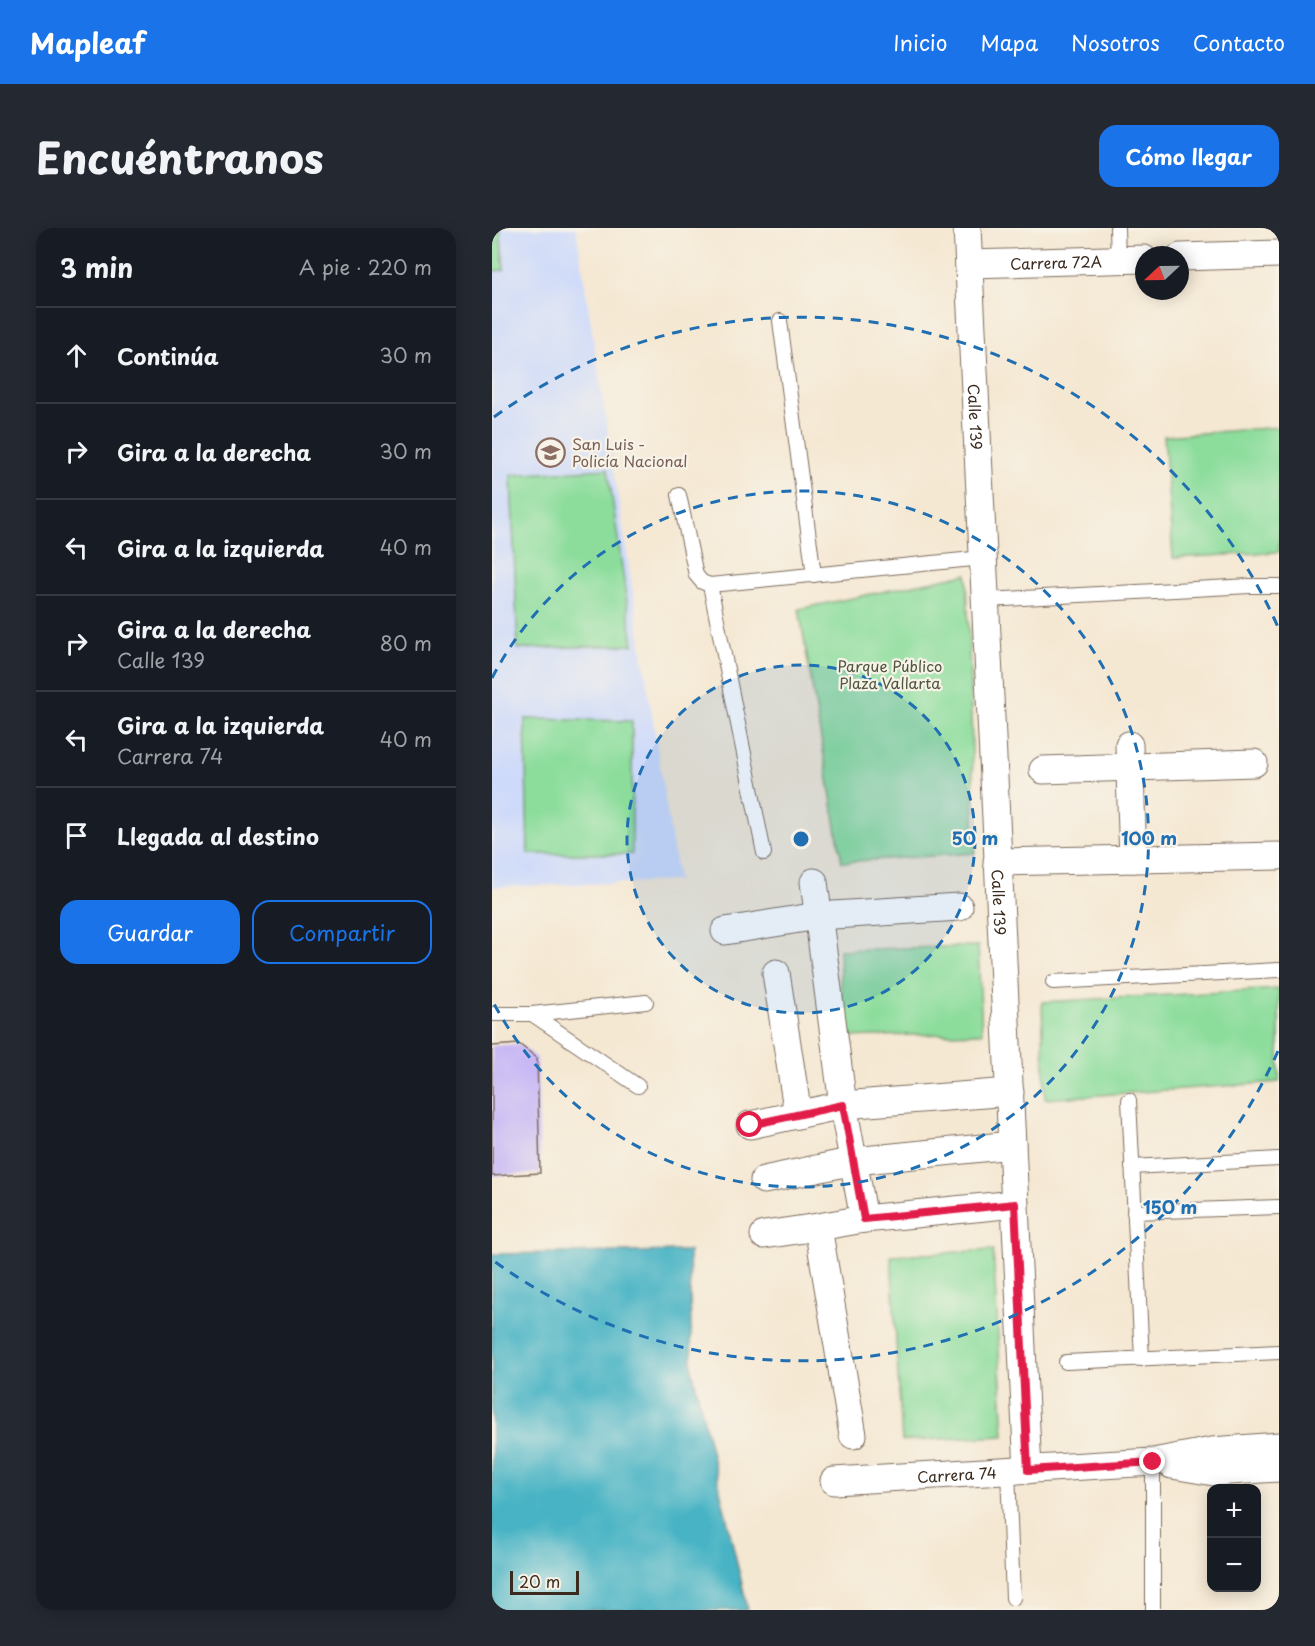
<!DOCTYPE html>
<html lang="es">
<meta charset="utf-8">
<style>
body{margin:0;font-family:"Playpen Sans",sans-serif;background:#242831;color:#f1f3f6}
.controls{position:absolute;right:18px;bottom:18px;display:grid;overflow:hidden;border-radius:12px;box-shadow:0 3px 15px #0003}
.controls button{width:54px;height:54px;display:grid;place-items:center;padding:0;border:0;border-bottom:2px solid #363941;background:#171b24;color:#f1f3f6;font:30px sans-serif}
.compass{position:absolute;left:643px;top:18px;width:54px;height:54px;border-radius:50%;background:#171b24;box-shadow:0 3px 15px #0003;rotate:248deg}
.scale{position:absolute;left:18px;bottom:15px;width:69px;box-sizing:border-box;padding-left:6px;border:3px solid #3b2a1e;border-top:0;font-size:16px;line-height:21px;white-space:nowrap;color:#3b2a1e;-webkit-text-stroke:4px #f7f3e8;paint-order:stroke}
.stop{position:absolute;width:18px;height:18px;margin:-14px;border:4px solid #e11d48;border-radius:50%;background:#fff}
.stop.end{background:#e11d48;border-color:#fff;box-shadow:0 2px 6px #0008}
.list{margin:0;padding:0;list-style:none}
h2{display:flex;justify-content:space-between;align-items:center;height:78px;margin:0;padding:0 24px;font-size:26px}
h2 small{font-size:20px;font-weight:400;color:#9ea1a6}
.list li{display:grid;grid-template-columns:39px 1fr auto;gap:18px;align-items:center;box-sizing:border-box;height:96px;padding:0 24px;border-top:2px solid #363941}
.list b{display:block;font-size:22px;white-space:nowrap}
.list p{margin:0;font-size:20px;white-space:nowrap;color:#9ea1a6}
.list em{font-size:20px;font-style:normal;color:#9ea1a6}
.actions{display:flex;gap:12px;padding:18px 24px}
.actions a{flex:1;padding:14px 0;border:2px solid #1a73e8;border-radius:18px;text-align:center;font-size:21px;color:#1a73e8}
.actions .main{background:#1a73e8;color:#fff}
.icon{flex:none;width:33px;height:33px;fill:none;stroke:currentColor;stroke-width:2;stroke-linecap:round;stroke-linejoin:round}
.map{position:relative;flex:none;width:787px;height:1382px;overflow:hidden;border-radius:18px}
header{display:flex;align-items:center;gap:36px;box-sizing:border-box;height:84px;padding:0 30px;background:#1a73e8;color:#fff}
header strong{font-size:28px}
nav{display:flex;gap:33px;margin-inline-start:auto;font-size:21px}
.intro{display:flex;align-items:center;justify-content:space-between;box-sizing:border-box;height:144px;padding:0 36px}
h1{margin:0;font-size:42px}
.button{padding:15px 27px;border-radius:18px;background:#1a73e8;color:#fff;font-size:21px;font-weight:700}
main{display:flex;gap:36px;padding:0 36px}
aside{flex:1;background:#171b24;border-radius:18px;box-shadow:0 3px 15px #0003}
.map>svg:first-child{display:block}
.built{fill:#cedafa}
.green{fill:#8cdd9c;stroke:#64845d;stroke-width:1.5}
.water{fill:#47b3c4;stroke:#416e71;stroke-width:1.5}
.building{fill:#c7b7f5}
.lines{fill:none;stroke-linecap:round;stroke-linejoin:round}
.lane-casing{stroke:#7c6c5d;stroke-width:16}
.street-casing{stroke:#7c6c5d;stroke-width:29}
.lane{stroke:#fff;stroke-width:14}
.street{stroke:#fff;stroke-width:27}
.route{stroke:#e11d48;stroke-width:8}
.ring{fill:none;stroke:#1f6fb2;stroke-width:3;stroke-dasharray:10 8}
.labels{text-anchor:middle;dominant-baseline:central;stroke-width:4.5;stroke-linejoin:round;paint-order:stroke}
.street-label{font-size:15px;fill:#3b2a1e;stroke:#f7f3e8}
.education-label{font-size:15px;fill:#785e54;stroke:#f7f3e8;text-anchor:start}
.park-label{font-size:15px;fill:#4f573e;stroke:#f7f3e8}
.centre{fill:#1f6fb2;stroke:#f7f3e8;stroke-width:3}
.ring-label{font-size:18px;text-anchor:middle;font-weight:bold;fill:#1f6fb2;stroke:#f7f3e8;stroke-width:4.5;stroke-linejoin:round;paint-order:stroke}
</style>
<header>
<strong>Mapleaf</strong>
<nav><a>Inicio</a><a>Mapa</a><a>Nosotros</a><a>Contacto</a></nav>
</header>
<div class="intro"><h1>Encuéntranos</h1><a class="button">Cómo llegar</a></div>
<main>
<aside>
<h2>3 min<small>A pie · 220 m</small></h2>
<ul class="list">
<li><svg class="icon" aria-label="ahead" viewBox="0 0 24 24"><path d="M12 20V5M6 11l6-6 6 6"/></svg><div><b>Continúa</b></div><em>30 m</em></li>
<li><svg class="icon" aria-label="right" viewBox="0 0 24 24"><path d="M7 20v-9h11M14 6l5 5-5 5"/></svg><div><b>Gira a la derecha</b></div><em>30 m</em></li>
<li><svg class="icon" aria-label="left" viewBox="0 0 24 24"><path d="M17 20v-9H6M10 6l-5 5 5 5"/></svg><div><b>Gira a la izquierda</b></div><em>40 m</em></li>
<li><svg class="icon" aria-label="right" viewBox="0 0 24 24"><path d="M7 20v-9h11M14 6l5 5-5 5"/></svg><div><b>Gira a la derecha</b><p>Calle 139</p></div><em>80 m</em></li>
<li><svg class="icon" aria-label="left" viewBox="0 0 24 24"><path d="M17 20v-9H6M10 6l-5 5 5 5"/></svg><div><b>Gira a la izquierda</b><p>Carrera 74</p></div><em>40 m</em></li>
<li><svg class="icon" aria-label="arrive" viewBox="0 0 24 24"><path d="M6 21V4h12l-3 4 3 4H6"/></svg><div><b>Llegada al destino</b></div></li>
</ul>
<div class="actions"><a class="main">Guardar</a><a>Compartir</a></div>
</aside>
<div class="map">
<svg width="787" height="1382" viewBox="0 0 787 1382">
<rect width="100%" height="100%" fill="#f7f3e8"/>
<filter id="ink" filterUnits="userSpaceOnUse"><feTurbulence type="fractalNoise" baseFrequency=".0167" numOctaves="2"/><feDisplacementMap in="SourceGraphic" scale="12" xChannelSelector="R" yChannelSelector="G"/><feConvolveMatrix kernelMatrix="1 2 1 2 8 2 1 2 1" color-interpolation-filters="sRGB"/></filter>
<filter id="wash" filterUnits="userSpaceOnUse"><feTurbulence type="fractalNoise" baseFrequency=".008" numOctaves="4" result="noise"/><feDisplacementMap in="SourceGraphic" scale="24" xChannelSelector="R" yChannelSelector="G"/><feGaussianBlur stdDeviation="1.35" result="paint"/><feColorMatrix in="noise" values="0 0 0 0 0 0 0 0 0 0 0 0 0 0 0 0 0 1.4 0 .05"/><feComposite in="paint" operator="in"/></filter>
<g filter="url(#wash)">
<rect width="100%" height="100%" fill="#f5e8d3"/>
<path class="built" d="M0 0H84L186 653 0 659Z"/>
<g class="green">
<path d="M0 0H8L12 42 0 43Z"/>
<path d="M787 199V324L681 330 672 208Z"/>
<path d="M116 241 141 417 26 421 19 247Z"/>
<path d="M475 346 483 625 350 634 307 381Z"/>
<path d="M33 491 140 493V626H36Z"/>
<path d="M486 718 490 805 351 809 347 722Z"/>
<path d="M787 761V854L553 871 550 774Z"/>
<path d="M501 1022 512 1208 410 1213 399 1028Z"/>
</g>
<path class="water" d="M197 1023 200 1141 256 1382H0V1026Z"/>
<g id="blocks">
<path class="building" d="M27 816 45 830 48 945 0 948V818Z"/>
</g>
</g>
<g filter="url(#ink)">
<use href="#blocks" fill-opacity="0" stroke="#7c6c5d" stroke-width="1.5"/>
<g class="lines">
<defs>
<g id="lane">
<path d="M625 0 626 31"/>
<path d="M288 93 322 347"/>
<path d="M187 267 204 347 210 354 218 357 491 330"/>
<path d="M218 357 272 625"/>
<path d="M493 372 758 358H787"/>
<path d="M561 754 787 742"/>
<path d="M0 786H40L154 774"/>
<path d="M40 786 146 858"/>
<path d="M637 872 650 1131"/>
<path d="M640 939 787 931"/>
<path d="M642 984 787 979"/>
<path d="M574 1134 787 1124"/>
<path d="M516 1243 521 1370"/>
<path d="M661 1382V1234"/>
</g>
<g id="street">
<path id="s1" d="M475 0 536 1242"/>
<path d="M688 29 787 26"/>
<path id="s2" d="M477 36 652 31"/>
<path d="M637 517 641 631"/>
<path d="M551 542 762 535"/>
<path d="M505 634 787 628"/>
<path d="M322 654 351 877 372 991 523 976"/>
<path d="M233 703 326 688 467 679"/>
<path d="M284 745 306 887"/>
<path d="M258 897 351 877 518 864"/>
<path d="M272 952 362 933 520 917"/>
<path d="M272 1007 326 999"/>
<path d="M361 1207 326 999 372 991"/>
<path d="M680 1237 722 1244 787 1240"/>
<path id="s3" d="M342 1253 661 1234 720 1223 787 1218"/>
</g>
</defs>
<use href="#lane" class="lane-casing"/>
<use href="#street" class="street-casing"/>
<use href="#lane" class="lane"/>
<use href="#street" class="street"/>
</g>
</g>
<g class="lines" filter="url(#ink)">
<path class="route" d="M258 897 351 877 372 991 523 976 536 1242 661 1234"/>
</g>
<circle cx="309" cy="611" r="174" fill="#1f6fb2" fill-opacity=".12"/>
<g class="ring">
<circle cx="309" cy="611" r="174"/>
<path d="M0 450A348 348 0 1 1 0 772"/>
<path d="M786 823A522 522 0 0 1 2 1033M2 189A522 522 0 0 1 786 399"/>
</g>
<defs>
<symbol id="school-ring" viewBox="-11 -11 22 22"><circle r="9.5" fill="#f7f3e8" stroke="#8d6e63" stroke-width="1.5"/><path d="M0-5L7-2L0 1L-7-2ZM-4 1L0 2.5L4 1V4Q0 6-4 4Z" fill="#8d6e63"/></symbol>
</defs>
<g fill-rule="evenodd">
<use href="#school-ring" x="42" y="208" width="33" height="33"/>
</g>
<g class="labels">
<g class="street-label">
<text stroke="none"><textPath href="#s2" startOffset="87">Carrera 72A</textPath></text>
<text stroke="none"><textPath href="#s1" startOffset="189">Calle 139</textPath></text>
<text stroke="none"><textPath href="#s1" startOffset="675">Calle 139</textPath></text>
<text stroke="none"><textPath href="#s3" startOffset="123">Carrera 74</textPath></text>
</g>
<g class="education-label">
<text x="80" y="215">San Luis -<tspan x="80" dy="17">Policía Nacional</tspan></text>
</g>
<g class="park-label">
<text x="398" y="437">Parque Público<tspan x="398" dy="17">Plaza Vallarta</tspan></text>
</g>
</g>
<circle cx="309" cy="611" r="9" class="centre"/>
<g class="ring-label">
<text x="483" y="617">50 m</text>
<text x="657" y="617">100 m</text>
<text x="678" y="986">150 m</text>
</g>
</svg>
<div class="controls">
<button>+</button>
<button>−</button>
</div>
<svg class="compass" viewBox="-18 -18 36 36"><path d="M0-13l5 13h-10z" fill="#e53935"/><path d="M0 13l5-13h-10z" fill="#9ea1a6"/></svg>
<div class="scale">20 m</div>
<div class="stop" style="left:258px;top:897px"></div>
<div class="stop end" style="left:661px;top:1234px"></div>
</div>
</main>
